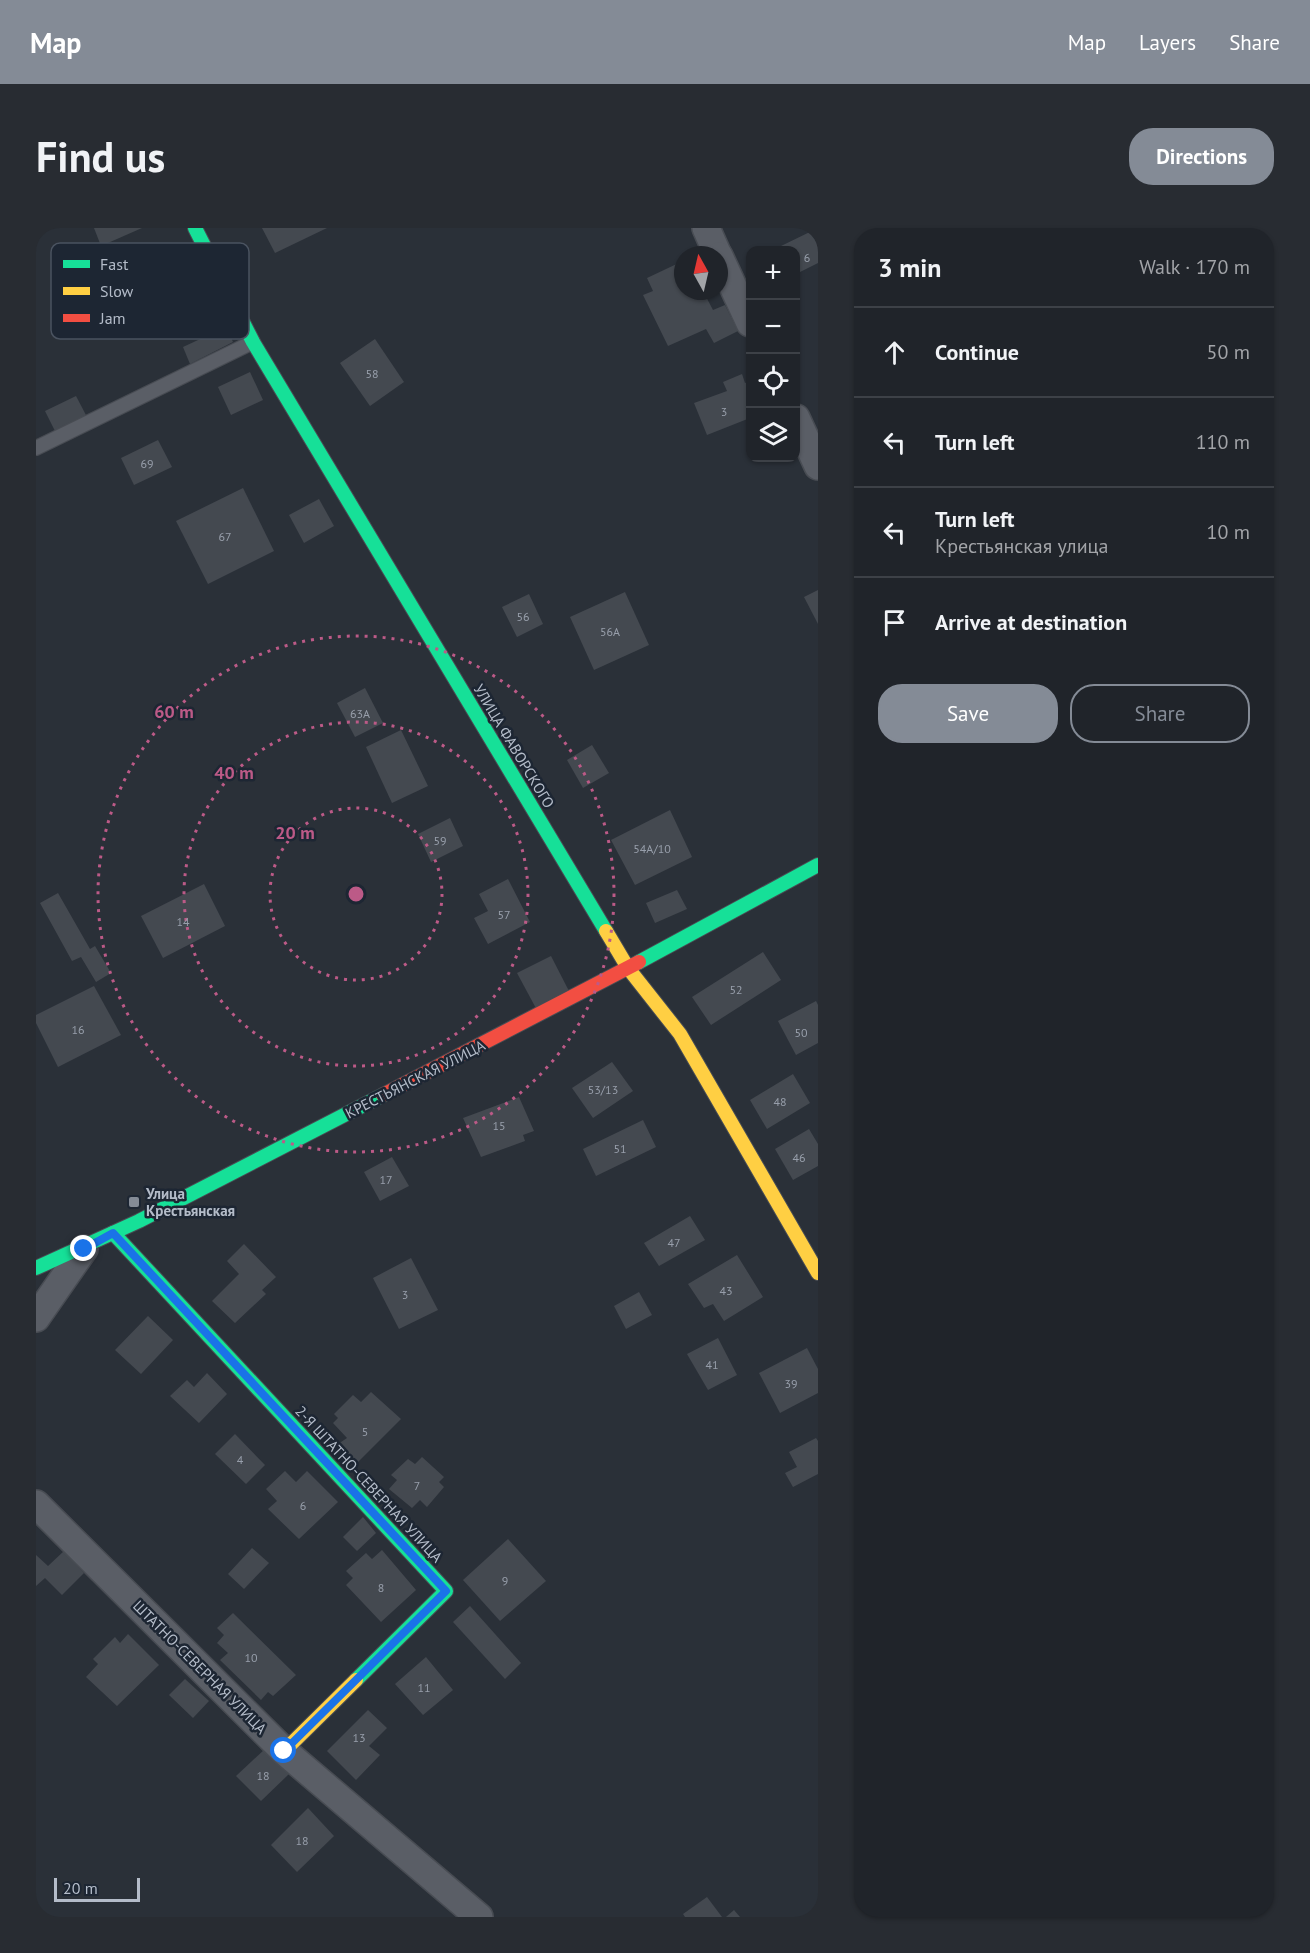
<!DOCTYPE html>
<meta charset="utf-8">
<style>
body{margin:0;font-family:"PT Sans",sans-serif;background:#282c32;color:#f1f3f6}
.controls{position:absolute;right:18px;top:18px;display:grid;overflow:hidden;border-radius:12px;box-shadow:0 2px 4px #0004}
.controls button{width:54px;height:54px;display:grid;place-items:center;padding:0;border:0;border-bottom:2px solid #3d4147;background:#20242a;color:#f1f3f6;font:30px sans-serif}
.compass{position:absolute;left:638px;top:18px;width:54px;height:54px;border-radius:50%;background:#20242a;box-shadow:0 2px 4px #0004;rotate:352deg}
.scale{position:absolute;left:18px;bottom:15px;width:86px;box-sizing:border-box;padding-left:6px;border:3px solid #b4bcc9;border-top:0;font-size:16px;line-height:21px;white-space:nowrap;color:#b4bcc9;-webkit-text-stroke:4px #1d2633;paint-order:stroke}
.stop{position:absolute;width:18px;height:18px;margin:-14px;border:4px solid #1a73e8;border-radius:50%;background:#fff}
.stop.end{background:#1a73e8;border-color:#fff;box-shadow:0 2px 6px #0008}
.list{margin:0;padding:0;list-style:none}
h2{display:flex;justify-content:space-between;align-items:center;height:78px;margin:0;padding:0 24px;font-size:26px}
h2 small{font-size:20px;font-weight:400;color:#a2a4a8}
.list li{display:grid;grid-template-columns:39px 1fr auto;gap:18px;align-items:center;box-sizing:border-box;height:90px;padding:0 24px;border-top:2px solid #3d4147}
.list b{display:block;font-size:22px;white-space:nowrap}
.list p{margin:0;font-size:20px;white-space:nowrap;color:#a2a4a8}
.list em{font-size:20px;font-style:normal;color:#a2a4a8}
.actions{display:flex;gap:12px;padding:18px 24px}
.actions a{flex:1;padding:14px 0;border:2px solid #848b96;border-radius:24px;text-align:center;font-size:21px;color:#848b96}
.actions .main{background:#848b96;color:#fff}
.icon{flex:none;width:33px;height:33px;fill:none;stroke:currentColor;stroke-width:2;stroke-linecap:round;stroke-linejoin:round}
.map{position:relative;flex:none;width:782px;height:1689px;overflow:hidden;border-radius:24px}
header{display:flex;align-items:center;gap:36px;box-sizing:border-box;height:84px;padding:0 30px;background:#848b96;color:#fff}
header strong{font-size:28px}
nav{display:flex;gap:33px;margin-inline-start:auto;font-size:21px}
.intro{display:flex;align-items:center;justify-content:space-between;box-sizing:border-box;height:144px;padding:0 36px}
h1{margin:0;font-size:42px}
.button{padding:15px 27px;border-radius:24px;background:#848b96;color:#fff;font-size:21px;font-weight:700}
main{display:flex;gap:36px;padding:0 36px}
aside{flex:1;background:#20242a;border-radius:24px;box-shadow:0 2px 4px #0004}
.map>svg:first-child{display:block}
.building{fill:#444950}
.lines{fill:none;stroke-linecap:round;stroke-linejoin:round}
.lane-casing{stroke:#484c53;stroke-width:16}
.street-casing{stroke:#484c53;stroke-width:30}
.fast-casing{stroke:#484c53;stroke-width:16}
.slow-casing{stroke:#484c53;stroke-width:16}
.jam-casing{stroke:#484c53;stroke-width:16}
.lane{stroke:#5a5e66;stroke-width:14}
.street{stroke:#5a5e66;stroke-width:27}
.fast{stroke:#16e098;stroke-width:14}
.slow{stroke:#ffcf43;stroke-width:14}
.jam{stroke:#f24e42;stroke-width:14}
.route{stroke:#1a73e8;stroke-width:8}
.ring{fill:none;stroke:#bc5a87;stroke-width:3;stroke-dasharray:3 6}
.poi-dot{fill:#848b96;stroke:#1d2633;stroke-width:2}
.labels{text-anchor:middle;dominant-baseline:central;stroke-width:5;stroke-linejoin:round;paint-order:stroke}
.number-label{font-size:12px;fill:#989fab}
.street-label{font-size:15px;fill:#b4bcc9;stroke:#1d2633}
.poi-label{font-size:15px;font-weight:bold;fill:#b4bcc9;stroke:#1d2633;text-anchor:start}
.key{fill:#1d2633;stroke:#4a5360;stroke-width:1.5}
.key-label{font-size:16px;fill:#b4bcc9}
.centre{fill:#bc5a87;stroke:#1d2633;stroke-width:3}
.ring-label{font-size:18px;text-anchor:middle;font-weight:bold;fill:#bc5a87;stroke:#1d2633;stroke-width:5;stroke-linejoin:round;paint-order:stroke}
</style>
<header>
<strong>Map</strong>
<nav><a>Map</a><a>Layers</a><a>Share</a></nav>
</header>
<div class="intro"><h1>Find us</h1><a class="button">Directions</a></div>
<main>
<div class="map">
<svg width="782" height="1689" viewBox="0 0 782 1689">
<rect width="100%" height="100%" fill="#2a3038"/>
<g class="building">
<path d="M58 0H106L65 18Z"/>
<path d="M226 0H291L239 25Z"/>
<path d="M782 0V35L760 46V22H747L745 18Z"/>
<path d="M647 33V63H667L677 82 689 77 702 103 678 115 670 101 632 118 607 67 617 63 611 50Z"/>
<path d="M190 99 197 114 154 136 147 119Z"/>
<path d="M339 111 368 154 334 178 304 135Z"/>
<path d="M214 144 227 172 195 187 182 159Z"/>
<path d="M706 146 709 155 714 153V190L671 207 658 175 691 163 687 154Z"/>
<path d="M40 168 51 189 20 205 9 183Z"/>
<path d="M122 212 136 239 98 257 85 230Z"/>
<path d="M207 260 238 323 172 356 140 293Z"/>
<path d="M283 271 298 298 268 315 253 287Z"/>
<path d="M782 362V396L768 369Z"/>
<path d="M589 364 613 417 558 442 534 389Z"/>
<path d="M493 366 507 396 481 409 466 379Z"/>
<path d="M329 460 347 495 319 509 301 475Z"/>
<path d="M365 502 392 558 356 575 330 519Z"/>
<path d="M556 517 573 545 547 560 531 532Z"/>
<path d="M634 582 656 629 599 657 575 612Z"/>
<path d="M414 590 427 618 395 634 382 606Z"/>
<path d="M472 651 494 694 452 716 438 690 452 683 443 666Z"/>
<path d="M168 656 189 698 127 730 105 688Z"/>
<path d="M641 662 651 681 619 695 610 675Z"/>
<path d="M22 665 54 721 59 718 75 745 60 754 45 729 36 733 4 675Z"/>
<path d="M727 724 745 752 675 797 656 769Z"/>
<path d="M515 728 535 767 502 784 481 745Z"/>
<path d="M58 758 85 807 22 839 0 795V787Z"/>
<path d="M780 773 782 777V815L760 827 742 793Z"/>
<path d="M576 834 597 863 557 890 536 860Z"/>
<path d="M757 846 774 875 731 901 714 872Z"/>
<path d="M483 869 498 903 487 907 489 913 445 929 427 890Z"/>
<path d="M607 892 620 919 560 948 547 921Z"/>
<path d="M773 901 782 916V938L757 952 739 921Z"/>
<path d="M356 929 373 958 344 973 328 944Z"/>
<path d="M654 988 669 1012 623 1038 608 1015Z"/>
<path d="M208 1016 240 1049 226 1062 230 1066 199 1095 176 1073 203 1046 191 1033Z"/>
<path d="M701 1027 727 1069 688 1093 677 1076 668 1080 652 1056Z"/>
<path d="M375 1030 402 1082 363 1101 337 1050Z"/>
<path d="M603 1064 616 1087 590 1101 578 1078Z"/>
<path d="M112 1088 137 1112 105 1146 79 1122Z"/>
<path d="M682 1110 701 1147 672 1162 651 1126Z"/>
<path d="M771 1120 782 1141V1165L744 1185 723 1145Z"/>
<path d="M171 1145 191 1166 163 1195 134 1168 151 1152 158 1159Z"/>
<path d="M335 1164 365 1191 320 1236 302 1216 311 1210 297 1195 302 1190 298 1186 317 1167 325 1174Z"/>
<path d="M199 1206 229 1237 210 1256 179 1226Z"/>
<path d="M780 1210 782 1213V1246L757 1259 749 1245 761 1239 753 1224Z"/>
<path d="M386 1229 408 1249 403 1254 408 1259 391 1279 384 1272 376 1280 353 1261 361 1252 355 1247 372 1231 379 1236Z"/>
<path d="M249 1243 260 1254 271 1243 302 1274 263 1311 232 1281 241 1273 230 1261Z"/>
<path d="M327 1289 340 1305 321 1323 307 1309Z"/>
<path d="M472 1311 510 1353 464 1393 427 1352Z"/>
<path d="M216 1320 233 1335 208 1361 192 1346Z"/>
<path d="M346 1322 380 1362 345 1394 310 1357 317 1350 310 1343 330 1325 336 1331Z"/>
<path d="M28 1323 48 1345 26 1367 9 1350 0 1358V1327L12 1338Z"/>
<path d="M434 1378 485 1435 469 1451 417 1394Z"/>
<path d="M197 1385 260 1447 237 1468 232 1464 225 1472 184 1432 192 1425 181 1415 188 1407 181 1400Z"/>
<path d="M92 1406 123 1437 81 1478 50 1449 62 1436 57 1431 79 1409 84 1415Z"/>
<path d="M390 1429 417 1462 387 1487 359 1456Z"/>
<path d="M149 1451 173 1473 157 1490 133 1467Z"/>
<path d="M332 1482 351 1500 333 1518 344 1527 320 1552 291 1523Z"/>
<path d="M230 1520 253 1546 225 1573 200 1548Z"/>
<path d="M272 1580 298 1608 261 1644 235 1617Z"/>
<path d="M671 1669 686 1689H649L647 1686Z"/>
<path d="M698 1682 704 1689H690Z"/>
</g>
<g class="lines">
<defs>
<path id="lane" d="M0 220 217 114"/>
<g id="street">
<path d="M670 0 682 27"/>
<path d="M683 28 714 95"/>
<path d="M760 190 782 238"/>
<path d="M0 1090 48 1021"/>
<path d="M0 1276 248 1523 443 1689"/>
</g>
<g id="fast">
<path d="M159 0 217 114 570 703"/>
<path d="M603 734 782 637"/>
<path d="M77 1005 410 1363 320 1452"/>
<path d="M0 1040 103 993 347 867"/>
</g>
<g id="slow">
<path d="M570 703 592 740 644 806 782 1045"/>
<path d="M248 1523 320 1452"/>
</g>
<path id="jam" d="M347 867 603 734"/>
</defs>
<use href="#lane" class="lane-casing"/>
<use href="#street" class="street-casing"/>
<use href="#fast" class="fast-casing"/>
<use href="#slow" class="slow-casing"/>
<use href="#jam" class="jam-casing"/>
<use href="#lane" class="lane"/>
<use href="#street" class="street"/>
<use href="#fast" class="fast"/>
<use href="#slow" class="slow"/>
<use href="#jam" class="jam"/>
</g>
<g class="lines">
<path class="route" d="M48 1021 77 1005 410 1363 248 1523"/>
</g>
<g class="ring">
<circle cx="320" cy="666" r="86"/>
<circle cx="320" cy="666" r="172"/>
<circle cx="320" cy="666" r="258"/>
</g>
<rect class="poi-dot" x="92" y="968" width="12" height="12" rx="3"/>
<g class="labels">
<g class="number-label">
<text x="771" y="29">6</text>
<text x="336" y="145">58</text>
<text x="688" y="183">3</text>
<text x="111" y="235">69</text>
<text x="189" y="308">67</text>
<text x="487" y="388">56</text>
<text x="574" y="403">56А</text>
<text x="324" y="485">63А</text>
<text x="404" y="612">59</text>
<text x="616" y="620">54А/10</text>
<text x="468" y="686">57</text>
<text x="147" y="693">14</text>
<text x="700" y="761">52</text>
<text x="42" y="801">16</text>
<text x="765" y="804">50</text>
<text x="567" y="861">53/13</text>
<text x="744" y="873">48</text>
<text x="463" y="897">15</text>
<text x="584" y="920">51</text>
<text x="763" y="929">46</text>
<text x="350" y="951">17</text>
<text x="638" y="1014">47</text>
<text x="690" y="1062">43</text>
<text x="369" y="1066">3</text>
<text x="676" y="1136">41</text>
<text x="755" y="1155">39</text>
<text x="329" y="1203">5</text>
<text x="204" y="1231">4</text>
<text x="381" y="1257">7</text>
<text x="267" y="1277">6</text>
<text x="469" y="1352">9</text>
<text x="345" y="1359">8</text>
<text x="215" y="1429">10</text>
<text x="388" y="1459">11</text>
<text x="323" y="1509">13</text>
<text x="227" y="1547">18</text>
<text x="266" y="1612">18</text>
</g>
<g class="street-label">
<text transform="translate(478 518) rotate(59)">УЛИЦА ФАВОРСКОГО</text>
<text transform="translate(379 851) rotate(-27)">КРЕСТЬЯНСКАЯ УЛИЦА</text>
<text transform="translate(333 1256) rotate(47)">2-Я ШТАТНО-СЕВЕРНАЯ УЛИЦА</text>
<text transform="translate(164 1439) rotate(45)">ШТАТНО-СЕВЕРНАЯ УЛИЦА</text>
</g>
<g class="poi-label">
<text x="110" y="965">Улица<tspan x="110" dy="17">Крестьянская</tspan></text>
</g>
</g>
<rect x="15" y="15" width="198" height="96" rx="9" class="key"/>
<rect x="27" y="32" width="27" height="8" fill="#16e098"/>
<rect x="27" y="59" width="27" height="8" fill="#ffcf43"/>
<rect x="27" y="86" width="27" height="8" fill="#f24e42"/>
<g class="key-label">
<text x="64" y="42">Fast</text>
<text x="64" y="69">Slow</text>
<text x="64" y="96">Jam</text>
</g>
<circle cx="320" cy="666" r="9" class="centre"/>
<g class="ring-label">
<text x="138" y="490">60 m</text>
<text x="198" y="551">40 m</text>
<text x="259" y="611">20 m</text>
</g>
</svg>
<div class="controls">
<button>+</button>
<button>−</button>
<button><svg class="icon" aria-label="locate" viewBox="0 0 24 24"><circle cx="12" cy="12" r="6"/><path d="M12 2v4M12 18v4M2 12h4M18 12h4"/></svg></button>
<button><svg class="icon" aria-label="layers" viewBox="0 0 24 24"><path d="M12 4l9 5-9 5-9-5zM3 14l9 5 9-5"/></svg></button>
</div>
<svg class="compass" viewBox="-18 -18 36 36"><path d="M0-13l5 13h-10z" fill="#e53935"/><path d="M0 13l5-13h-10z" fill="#a2a4a8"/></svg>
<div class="scale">20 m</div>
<div class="stop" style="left:248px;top:1523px"></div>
<div class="stop end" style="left:48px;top:1021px"></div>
</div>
<aside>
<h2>3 min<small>Walk · 170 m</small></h2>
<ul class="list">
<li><svg class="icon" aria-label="ahead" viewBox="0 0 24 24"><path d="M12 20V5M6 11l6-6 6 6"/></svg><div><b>Continue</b></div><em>50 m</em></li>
<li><svg class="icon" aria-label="left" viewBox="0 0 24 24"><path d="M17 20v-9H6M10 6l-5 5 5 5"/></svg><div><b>Turn left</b></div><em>110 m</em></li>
<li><svg class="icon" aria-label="left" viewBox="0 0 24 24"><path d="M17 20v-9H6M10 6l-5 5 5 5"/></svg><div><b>Turn left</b><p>Крестьянская улица</p></div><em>10 m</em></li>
<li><svg class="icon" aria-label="arrive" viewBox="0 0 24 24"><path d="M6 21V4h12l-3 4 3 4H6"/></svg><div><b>Arrive at destination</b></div></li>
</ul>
<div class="actions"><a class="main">Save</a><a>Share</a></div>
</aside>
</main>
